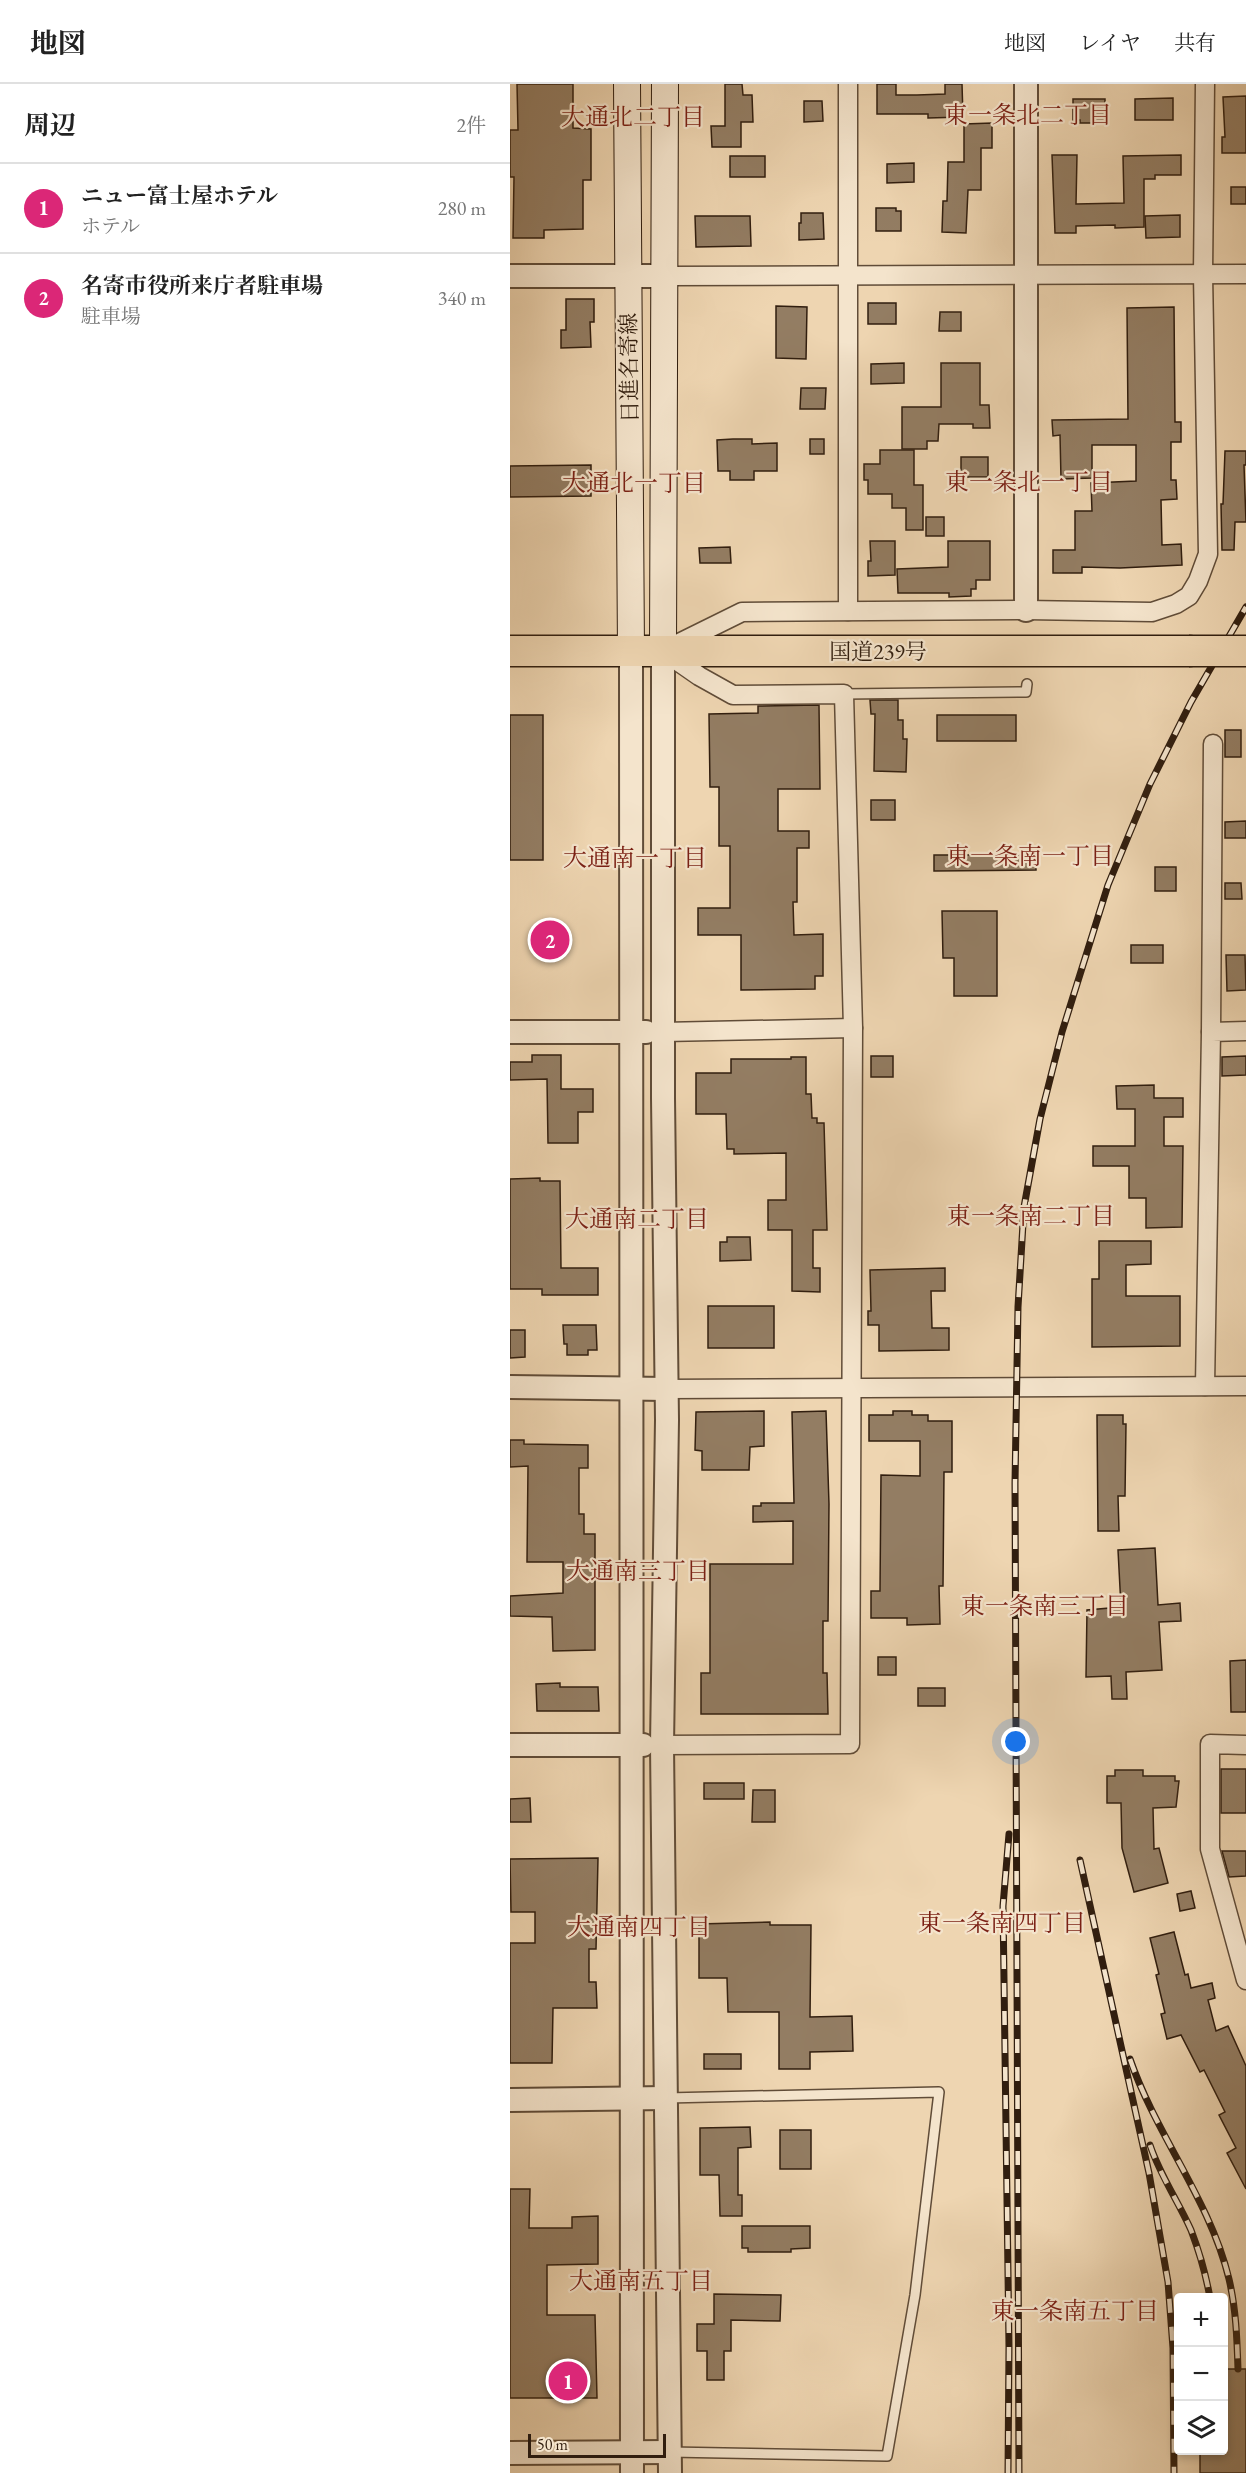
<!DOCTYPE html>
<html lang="ja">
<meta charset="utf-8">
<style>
body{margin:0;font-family:"EB Garamond","Noto Serif JP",serif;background:#f2f2f2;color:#222}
.controls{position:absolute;right:18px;bottom:18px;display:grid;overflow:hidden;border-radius:6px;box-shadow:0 3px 9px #0003}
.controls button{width:54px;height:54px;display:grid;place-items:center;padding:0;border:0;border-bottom:2px solid #e0e0e0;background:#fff;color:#222;font:30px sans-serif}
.scale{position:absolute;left:18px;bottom:15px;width:138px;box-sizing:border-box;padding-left:6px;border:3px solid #311e0f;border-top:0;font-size:16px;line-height:21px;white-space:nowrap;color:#311e0f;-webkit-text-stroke:4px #f4e4cc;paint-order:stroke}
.you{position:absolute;left:506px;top:1658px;width:21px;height:21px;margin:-15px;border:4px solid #fff;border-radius:50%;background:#1a73e8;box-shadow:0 0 0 9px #1a73e833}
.badge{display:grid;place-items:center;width:39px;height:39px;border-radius:50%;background:#db2777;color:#fff;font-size:20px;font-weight:700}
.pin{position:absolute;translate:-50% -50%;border:3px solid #fff;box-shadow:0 2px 6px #0006}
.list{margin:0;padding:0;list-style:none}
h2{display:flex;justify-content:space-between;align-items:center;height:78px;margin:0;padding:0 24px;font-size:26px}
h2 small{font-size:20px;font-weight:400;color:#767676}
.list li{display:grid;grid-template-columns:39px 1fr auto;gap:18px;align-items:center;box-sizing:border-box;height:90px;padding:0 24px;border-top:2px solid #e0e0e0}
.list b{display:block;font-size:22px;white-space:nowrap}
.list p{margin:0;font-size:20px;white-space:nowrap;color:#767676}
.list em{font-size:20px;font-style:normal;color:#767676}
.icon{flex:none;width:33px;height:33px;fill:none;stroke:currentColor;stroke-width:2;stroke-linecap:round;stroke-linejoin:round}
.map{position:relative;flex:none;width:736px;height:2389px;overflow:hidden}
header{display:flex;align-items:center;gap:36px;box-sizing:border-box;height:84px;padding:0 30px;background:#fff;border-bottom:2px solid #e0e0e0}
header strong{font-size:28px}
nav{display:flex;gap:33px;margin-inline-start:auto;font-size:21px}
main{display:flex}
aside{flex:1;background:#fff}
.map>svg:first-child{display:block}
.building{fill:#937d63;stroke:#311e0f;stroke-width:1.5}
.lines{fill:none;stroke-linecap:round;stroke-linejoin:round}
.service-casing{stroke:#604c38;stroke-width:12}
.minor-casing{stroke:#604c38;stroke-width:21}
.tertiary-casing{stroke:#604c38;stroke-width:26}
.secondary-casing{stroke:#311e0f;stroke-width:28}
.trunk-casing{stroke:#311e0f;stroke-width:33}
.service{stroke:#f4e4cc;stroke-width:9}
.minor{stroke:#f4e4cc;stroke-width:18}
.tertiary{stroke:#f4e4cc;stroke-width:22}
.secondary{stroke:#f4e4cc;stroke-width:26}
.trunk{stroke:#eed5b1;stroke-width:30}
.rail-casing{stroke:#311e0f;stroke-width:7}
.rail{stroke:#f4e4cc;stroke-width:4.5;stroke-dasharray:14;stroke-linecap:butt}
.trunk-bridge-casing{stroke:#311e0f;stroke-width:33;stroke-linecap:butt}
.trunk-bridge{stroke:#eed5b1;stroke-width:30}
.labels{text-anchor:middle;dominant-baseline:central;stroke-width:4.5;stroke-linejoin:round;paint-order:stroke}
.street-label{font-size:22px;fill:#311e0f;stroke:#f4e4cc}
.neighbourhood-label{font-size:24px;fill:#7a1f14;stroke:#f4e4cc}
</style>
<header>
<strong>地図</strong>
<nav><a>地図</a><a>レイヤ</a><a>共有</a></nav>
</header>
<main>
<aside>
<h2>周辺<small>2件</small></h2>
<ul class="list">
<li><span class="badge">1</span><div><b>ニュー富士屋ホテル</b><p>ホテル</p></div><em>280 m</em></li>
<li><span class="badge">2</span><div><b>名寄市役所来庁者駐車場</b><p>駐車場</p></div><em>340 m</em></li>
</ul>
</aside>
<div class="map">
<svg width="736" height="2389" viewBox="0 0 736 2389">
<rect width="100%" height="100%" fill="#eed5b1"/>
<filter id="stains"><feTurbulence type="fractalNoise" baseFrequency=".00333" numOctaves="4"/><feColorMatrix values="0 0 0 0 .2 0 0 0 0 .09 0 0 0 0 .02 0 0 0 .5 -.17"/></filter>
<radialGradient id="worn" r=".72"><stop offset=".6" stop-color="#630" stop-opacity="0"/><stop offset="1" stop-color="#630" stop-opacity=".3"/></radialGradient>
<g class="building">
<path d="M7 0H63V44L81 45V96H73V145L34 146V154H3L4 93H0V46H8Z"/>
<path d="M215 0H232L233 11H242L243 38H231V63H202L201 42H215Z"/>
<path d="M367 0H386V11H407L435 10V0H452L453 33 418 34V30H367Z"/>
<path d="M736 12V69H712V53H715L713 13Z"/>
<path d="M663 14V36H625V15Z"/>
<path d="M563 15H595V39H570V36H563Z"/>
<path d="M294 17H312L313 37 294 38Z"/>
<path d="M482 39V64H471V106H458L456 149 432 148 433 117H437L438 78H454V40Z"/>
<path d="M542 71H567L566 120 614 119 613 72 671 71V91H645V95H634V143L605 144V141L566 142V149H545Z"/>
<rect x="220" y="72" width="35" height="21"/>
<path d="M404 79V98L377 99V80Z"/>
<rect x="721" y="103" width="15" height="17"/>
<path d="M366 124H386V127H391V147H366Z"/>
<path d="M291 129H313L314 155 289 156V139H291Z"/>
<path d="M670 131V153L636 154 635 132Z"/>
<path d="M185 132H240L241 162 186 163Z"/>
<path d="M56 215H84V238H80L81 263 51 264V246H56Z"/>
<rect x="358" y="219" width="28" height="21"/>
<path d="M266 222 297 223 296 275 266 274Z"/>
<path d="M664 223 665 338H671V358H661V396H666L667 415 651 416 652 461 671 460 672 481 610 484 572 483V489H543V466H565V427H582L581 399 626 397V361H582V394L551 395 550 351 543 352 542 336 618 335 617 224Z"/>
<path d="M430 228H451V247H429Z"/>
<path d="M394 279V299L361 300V280Z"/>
<path d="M431 279H470V321H479L480 344H463V340H429L428 357H417V365H392V323H431Z"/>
<path d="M291 304H316L315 325H290Z"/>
<path d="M223 355H242V360L267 359V387H244V396H220V387H208L207 356Z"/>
<rect x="300" y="355" width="14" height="15"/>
<path d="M370 366H404V401H413V446H396V424H382V410H358V396H354V380H370Z"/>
<path d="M715 367H736V381H734L736 438H725L724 466H712L711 420H713Z"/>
<rect x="451" y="373" width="27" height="20"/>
<path d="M81 381V412L0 413V382Z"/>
<rect x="416" y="433" width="18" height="19"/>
<path d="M360 457H385V491L358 492V477H361Z"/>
<path d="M438 457H480V496H466V505H461V512L439 513V509H388L387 485 438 483Z"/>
<path d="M220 463 221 479H190L189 464Z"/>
<path d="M360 616H388V636H393V655H397L396 688 364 687 365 630H361Z"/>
<path d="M309 621 310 705H268V747H299V764H287V818H283L284 851 313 850V892H305V905L231 906V851H188V824H220V762H209V703H200L199 630 248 629V622Z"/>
<rect x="0" y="631" width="33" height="145"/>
<rect x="427" y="631" width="79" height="26"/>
<rect x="715" y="646" width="16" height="27"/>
<rect x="361" y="716" width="24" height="20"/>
<path d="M736 737V754H715V738Z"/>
<path d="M424 771H526V786L424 787Z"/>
<rect x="645" y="783" width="21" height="24"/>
<path d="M715 799H731L732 815H715Z"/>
<path d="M432 827H487V912H444V874H433Z"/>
<rect x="621" y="861" width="32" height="18"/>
<path d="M716 871H735L736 906 717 907Z"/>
<path d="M22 971H51V1005H83V1028H68V1059H38L37 995 0 996V978H22Z"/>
<rect x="361" y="972" width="22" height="21"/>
<path d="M736 972V991L712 992V973Z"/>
<path d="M281 973H296V1010H301L302 1034H307V1039H314L317 1146H303V1184H310V1208L282 1207V1146H258V1116H276V1069L224 1070V1065H217L216 1030H186V989H221V975H281Z"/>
<path d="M644 1001V1014H673V1033H654V1062H673L672 1143 636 1144V1114H619V1082H583V1062H625V1025H607L606 1002Z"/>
<path d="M30 1094V1097H50L51 1184H88V1211H32V1205H0V1095Z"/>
<path d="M217 1153H240L241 1176 210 1177V1158H217Z"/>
<path d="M589 1157H641V1180L616 1181V1212H670V1262L582 1263V1195H589Z"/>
<path d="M435 1184V1207H421L422 1244H439V1266L369 1267V1241H358V1227H361L360 1186Z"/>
<rect x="198" y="1222" width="66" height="42"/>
<path d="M53 1241H86L87 1266H78V1271H57V1260H54Z"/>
<path d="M0 1246H15V1273L0 1274Z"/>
<path d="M254 1327V1362L240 1363 239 1386H192V1367L185 1366 186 1328Z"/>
<path d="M316 1327 319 1420 318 1537H313V1589H317L318 1630H191V1589H200V1480H283V1437L243 1438V1422H251V1419H284L282 1328Z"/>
<path d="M383 1327H402V1331H418V1337H442V1388H434L433 1502H429L430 1540 397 1541V1534H361V1507H370L371 1391 410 1392V1357H359V1331H383Z"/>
<path d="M587 1331H613V1340H616L615 1412H608L609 1447H588Z"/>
<path d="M0 1356H14V1360L78 1361V1384H69V1430H74V1450H85V1566L43 1567 42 1533 0 1532V1512L53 1509V1478H17L18 1382 0 1383Z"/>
<path d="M645 1464 648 1521 670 1519 671 1537 649 1538 652 1586 616 1588 617 1615H602L601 1592 576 1593 577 1526 611 1523 608 1466Z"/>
<rect x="368" y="1573" width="18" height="18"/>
<path d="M736 1576V1628H721L720 1577Z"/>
<path d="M50 1599V1603H88L89 1627H27L26 1600Z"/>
<rect x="408" y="1604" width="27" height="18"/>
<rect x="711" y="1685" width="25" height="44"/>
<path d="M605 1686H633V1692H665V1697H669L666 1723 643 1724 644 1765 649 1764 658 1799 624 1808 612 1764 611 1719H597V1692H605Z"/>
<rect x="194" y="1699" width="40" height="16"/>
<path d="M243 1706H265V1738H242Z"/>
<path d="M20 1714 21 1738H0V1715Z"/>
<path d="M712 1767H736V1792L719 1793Z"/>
<path d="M88 1774 86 1865H79V1898H86L87 1924H43L42 1979H0V1859H25V1828H1L0 1775Z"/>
<path d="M681 1807 685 1824 670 1827 667 1810Z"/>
<path d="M260 1838V1841H301L300 1933 342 1932 343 1967 300 1968V1985H269V1928H218L217 1894H189V1840Z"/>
<path d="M664 1848 675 1891 678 1890 681 1904 702 1899 705 1914 698 1916 706 1947 718 1942 736 1982V2105L717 2069 726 2064 709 2031 715 2028 694 1986 690 1988 671 1951 657 1955 651 1930 655 1929 646 1891 649 1890 640 1854Z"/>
<rect x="194" y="1970" width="37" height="15"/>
<path d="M240 2043 241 2063 228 2064V2111H232V2132H210L209 2091H190V2044Z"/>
<rect x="270" y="2046" width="31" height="39"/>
<path d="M0 2105H20L19 2144H62V2133L88 2132V2180L37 2181V2231H85L87 2314H0Z"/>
<path d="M232 2142H300V2164L281 2165V2168H238V2164H232Z"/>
<path d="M204 2210 271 2211 270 2237 221 2236V2267H214V2296H197V2267H187V2240H204Z"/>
<path d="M714 2285H736V2389H690V2367H714Z"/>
</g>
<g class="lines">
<defs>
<g id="service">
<path d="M334 610 516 608 517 600"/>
<path d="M156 2014 429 2008 405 2211 377 2372 160 2368"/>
</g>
<g id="minor">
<path d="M338 0V527"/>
<path d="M155 192 736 190"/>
<path d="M153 948 343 944"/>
<path d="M701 948 703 660"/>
<path d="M695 1302 701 948 736 947"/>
<path d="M157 1305 736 1302"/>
<path d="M152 1661 340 1660 343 944 334 610 223 611 189 592 153 567 232 528 516 526 642 528 666 520 679 512 688 497 698 470 693 190 695 0"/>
<path d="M736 1661 700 1660V1765L736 1896"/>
</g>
<g id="tertiary">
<path d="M516 0V526"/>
<path d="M0 192H155"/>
<path d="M121 567 122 2389"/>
<path d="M153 567V1014L157 1336 152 1661 160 2389"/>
<path d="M0 948H136"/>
<path d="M0 1303 157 1305"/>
<path d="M0 1661H133"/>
<path d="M0 2016 156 2014"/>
<path d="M0 2369 160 2368"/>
</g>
<g id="secondary">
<path d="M117 0 121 567"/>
<path d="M153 567 155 0"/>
</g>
<path id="trunk" d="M0 567H679"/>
</defs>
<use href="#service" class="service-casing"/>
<use href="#minor" class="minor-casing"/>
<use href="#tertiary" class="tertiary-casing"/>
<use href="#secondary" class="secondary-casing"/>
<use href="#trunk" class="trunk-casing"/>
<use href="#service" class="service"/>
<use href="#minor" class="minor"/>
<use href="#tertiary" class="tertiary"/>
<use href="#secondary" class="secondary"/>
<use href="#trunk" class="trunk"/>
<defs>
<g id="rail">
<path d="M570 1776 639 2089 658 2198 663 2264 664 2389"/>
<path d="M620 1975C646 2051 700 2116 719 2195 726 2225 727 2254 728 2285"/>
<path d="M640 2061C650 2091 668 2117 681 2146 689 2167 696 2191 700 2214"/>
<path d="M498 2389 499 2263 493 1822 499 1750"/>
<path d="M509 2389 505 1399 508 1223 514 1123 530 1035 552 948 598 801 640 700 681 618 736 523"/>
</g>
</defs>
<use href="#rail" class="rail-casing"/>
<use href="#rail" class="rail"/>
<defs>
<path id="trunk-bridge" d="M679 567H736"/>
</defs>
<use href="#trunk-bridge" class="trunk-bridge-casing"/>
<use href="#trunk-bridge" class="trunk-bridge"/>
</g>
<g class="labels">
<g class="street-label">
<text transform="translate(119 284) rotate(-91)">日進名寄線</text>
<text x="368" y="567">国道239号</text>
</g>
<g class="neighbourhood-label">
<text x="518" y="30">東一条北二丁目</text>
<text x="123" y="32">大通北二丁目</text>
<text x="519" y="397">東一条北一丁目</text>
<text x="124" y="398">大通北一丁目</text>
<text x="520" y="771">東一条南一丁目</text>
<text x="125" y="773">大通南一丁目</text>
<text x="521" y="1131">東一条南二丁目</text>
<text x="127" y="1134">大通南二丁目</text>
<text x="128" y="1486">大通南三丁目</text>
<text x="535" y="1521">東一条南三丁目</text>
<text x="492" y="1838">東一条南四丁目</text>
<text x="129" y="1842">大通南四丁目</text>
<text x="131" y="2196">大通南五丁目</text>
<text x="565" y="2226">東一条南五丁目</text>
</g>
</g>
<rect width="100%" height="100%" filter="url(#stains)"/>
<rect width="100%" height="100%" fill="url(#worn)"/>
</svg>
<div class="controls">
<button>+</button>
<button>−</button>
<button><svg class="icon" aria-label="layers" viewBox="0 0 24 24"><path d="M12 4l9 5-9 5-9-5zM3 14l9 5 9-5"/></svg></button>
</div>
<div class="scale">50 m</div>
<div class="you"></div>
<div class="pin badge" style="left:58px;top:2297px">1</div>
<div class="pin badge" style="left:40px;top:856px">2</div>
</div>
</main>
